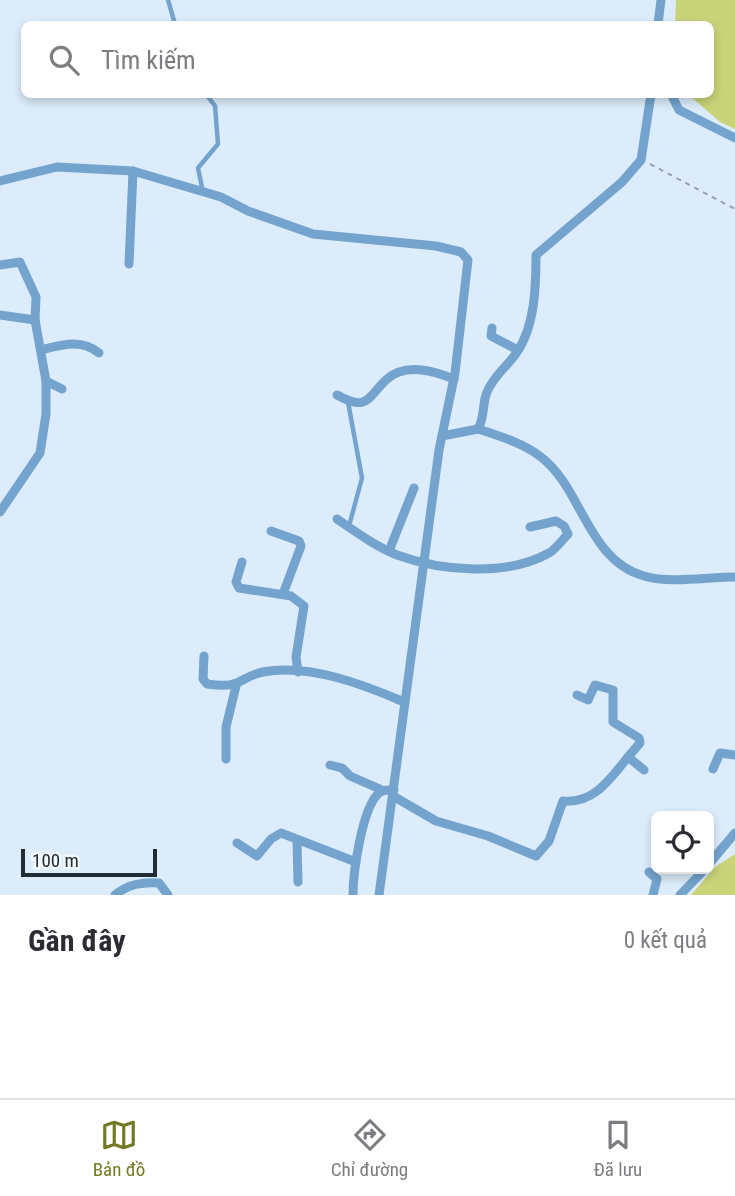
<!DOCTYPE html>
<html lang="vi">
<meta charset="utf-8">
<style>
body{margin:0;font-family:"Roboto Condensed",sans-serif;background:#f7f7f7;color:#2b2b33}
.controls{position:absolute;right:21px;bottom:21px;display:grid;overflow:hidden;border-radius:10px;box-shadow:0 4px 10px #0003}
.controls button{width:63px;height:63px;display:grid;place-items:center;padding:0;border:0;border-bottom:2px solid #e1e1e2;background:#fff;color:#2b2b33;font:35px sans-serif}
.scale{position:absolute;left:21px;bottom:18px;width:136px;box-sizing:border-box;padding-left:7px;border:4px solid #202b34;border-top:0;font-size:19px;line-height:24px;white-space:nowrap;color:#202b34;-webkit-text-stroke:5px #f2f8fd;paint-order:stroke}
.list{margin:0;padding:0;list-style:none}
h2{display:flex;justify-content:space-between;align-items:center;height:91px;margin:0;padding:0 28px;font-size:30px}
h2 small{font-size:23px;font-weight:400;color:#7c7c81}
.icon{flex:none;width:38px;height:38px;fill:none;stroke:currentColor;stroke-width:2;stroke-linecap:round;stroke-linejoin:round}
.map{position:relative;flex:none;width:735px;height:895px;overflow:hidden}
.search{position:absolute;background:#fff;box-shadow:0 4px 10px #0003;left:21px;right:21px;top:21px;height:77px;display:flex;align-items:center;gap:18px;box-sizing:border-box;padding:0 24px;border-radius:10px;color:#7c7c81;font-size:26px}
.sheet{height:203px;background:#fff}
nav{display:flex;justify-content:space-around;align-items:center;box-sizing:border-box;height:98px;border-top:2px solid #e1e1e2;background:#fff;font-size:19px;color:#7c7c81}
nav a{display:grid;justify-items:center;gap:4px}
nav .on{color:#727923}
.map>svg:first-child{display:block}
.water{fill:#c9d378}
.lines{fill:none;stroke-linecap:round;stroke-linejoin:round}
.path{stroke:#95a3af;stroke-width:2;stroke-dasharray:5 5;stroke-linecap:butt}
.service{stroke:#74a4cd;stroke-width:4.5}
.minor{stroke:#74a4cd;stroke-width:9}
</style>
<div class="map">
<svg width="735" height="895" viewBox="0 0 735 895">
<rect width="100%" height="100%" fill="#dcecfb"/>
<g class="water">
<path d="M676 0H735V129L720 122 689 95 710 94V24H675Z"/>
<path d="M735 854V895H691L715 867Z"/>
</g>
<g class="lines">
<path class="path" d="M650 164 735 209"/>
<g class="service">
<path d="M168 0 175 24"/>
<path d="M203 192 198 168 218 144 215 106 206 94"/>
<path d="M348 402 362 478 349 526"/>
</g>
<g class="minor">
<path d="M658 24 661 0"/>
<path d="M671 94 679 110 735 138"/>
<path d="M0 181 57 167 133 171 221 197 248 211 313 234 436 246 461 252 468 260 455 373 439 450 379 895"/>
<path d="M129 264 133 171"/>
<path d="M0 265 20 262 36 297 35 320 46 381V414L40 453 0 512"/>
<path d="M0 315 35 320"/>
<path d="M492 328 491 336 518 350"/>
<path d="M41 350C61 345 81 338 99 353"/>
<path d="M46 381 62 389"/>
<path d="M337 395C368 412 367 398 386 380 405 362 434 371 454 379"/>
<path d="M478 429C499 436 523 443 541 457 582 488 588 561 644 576 671 584 707 577 735 577"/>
<path d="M442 436 478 429C485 417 482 404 487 392 494 375 508 366 517 352 535 326 536 286 536 255L622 182 641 160 651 94"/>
<path d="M337 519C356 532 375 546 397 555 441 571 506 577 549 553 556 549 562 540 568 534L564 526 556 521 530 527"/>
<path d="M271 531 299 541 301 546 283 594"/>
<path d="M389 551 414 488"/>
<path d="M242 562 236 582 239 588 291 596 304 606 296 657 298 672"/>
<path d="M204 656 203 679 207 684C244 689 236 678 263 672 308 663 365 685 404 702"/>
<path d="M577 695 588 700 595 685 613 690V722L639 738 640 743 628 757"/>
<path d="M226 759V727L236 686"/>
<path d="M330 765 342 768 350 776 382 790"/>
<path d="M713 769 720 753 735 755"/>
<path d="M393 796 436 821 488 836 536 856 549 841 563 801C594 804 610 779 628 757L644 770"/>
<path d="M297 840 298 882"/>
<path d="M237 843 257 856 271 839 281 833 356 862"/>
<path d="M709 864 735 833"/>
<path d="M649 872 657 879 653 895"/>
<path d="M115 895C128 884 142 882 159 883L168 895"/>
<path d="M353 895C353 873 362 809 378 794 382 789 388 790 394 790"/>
<path d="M680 895 705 869"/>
</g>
</g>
</svg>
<div class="controls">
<button><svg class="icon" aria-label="locate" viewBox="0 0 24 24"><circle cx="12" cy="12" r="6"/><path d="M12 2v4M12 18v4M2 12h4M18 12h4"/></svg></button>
</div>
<div class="scale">100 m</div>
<div class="search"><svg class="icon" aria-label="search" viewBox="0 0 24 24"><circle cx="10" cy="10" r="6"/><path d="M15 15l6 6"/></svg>Tìm kiếm</div>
</div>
<section class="sheet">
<h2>Gần đây<small>0 kết quả</small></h2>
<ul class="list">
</ul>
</section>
<nav>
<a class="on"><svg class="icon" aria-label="map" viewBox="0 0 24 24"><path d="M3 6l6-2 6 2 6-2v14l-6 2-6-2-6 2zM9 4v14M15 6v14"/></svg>Bản đồ</a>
<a><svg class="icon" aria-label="directions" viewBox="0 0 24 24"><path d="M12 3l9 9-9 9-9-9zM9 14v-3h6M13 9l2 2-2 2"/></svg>Chỉ đường</a>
<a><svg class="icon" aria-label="saved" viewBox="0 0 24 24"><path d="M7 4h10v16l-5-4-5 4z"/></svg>Đã lưu</a>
</nav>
